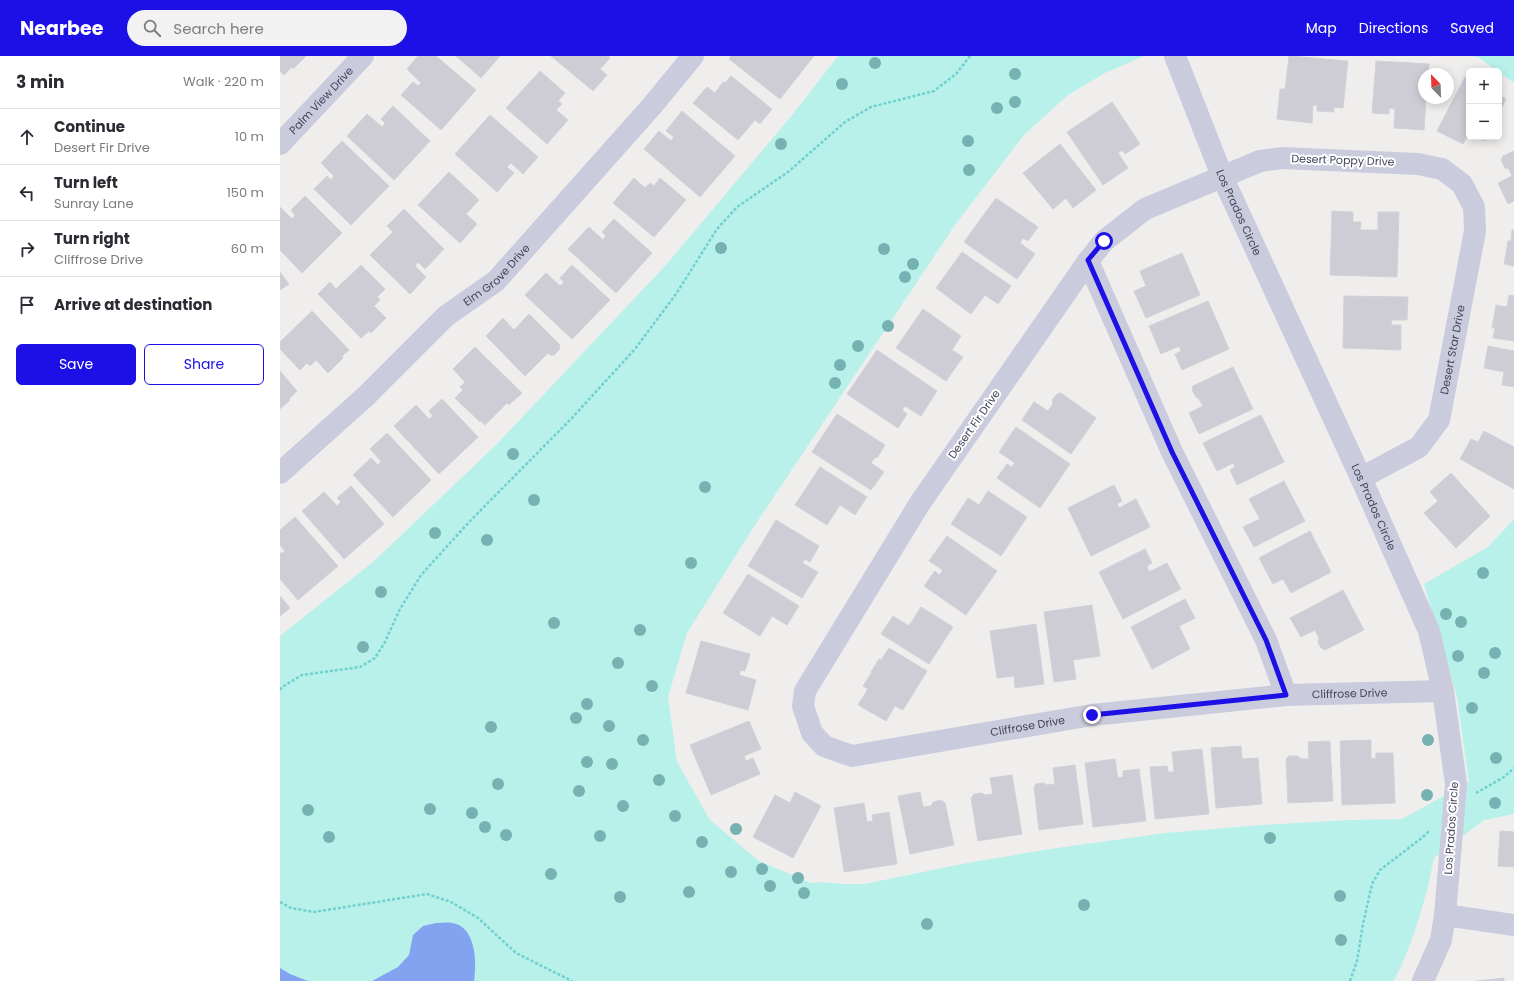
<!DOCTYPE html>
<meta charset="utf-8">
<style>
body{margin:0;font-family:Poppins,sans-serif;background:#f2f2f3;color:#2b2b33}
.controls{position:absolute;right:12px;top:12px;display:grid;overflow:hidden;border-radius:6px;box-shadow:0 2px 10px #0003}
.controls button{width:36px;height:36px;display:grid;place-items:center;padding:0;border:0;border-bottom:1px solid #e1e1e2;background:#fff;color:#2b2b33;font:20px sans-serif}
.compass{position:absolute;left:1138px;top:12px;width:36px;height:36px;border-radius:50%;background:#fff;box-shadow:0 2px 10px #0003;rotate:337deg}
.stop{position:absolute;width:12px;height:12px;margin:-9px;border:3px solid #1c10e7;border-radius:50%;background:#fff}
.stop.end{background:#1c10e7;border-color:#fff;box-shadow:0 1px 4px #0008}
.list{margin:0;padding:0;list-style:none}
h2{display:flex;justify-content:space-between;align-items:center;height:52px;margin:0;padding:0 16px;font-size:17px}
h2 small{font-size:13px;font-weight:400;color:#7c7c81}
.list li{display:grid;grid-template-columns:26px 1fr auto;gap:12px;align-items:center;box-sizing:border-box;height:56px;padding:0 16px;border-top:1px solid #e1e1e2}
.list b{display:block;font-size:15px;white-space:nowrap}
.list p{margin:0;font-size:13px;white-space:nowrap;color:#7c7c81}
.list em{font-size:13px;font-style:normal;color:#7c7c81}
.actions{display:flex;gap:8px;padding:12px 16px}
.actions a{flex:1;padding:9px 0;border:1px solid #1c10e7;border-radius:6px;text-align:center;font-size:14px;color:#1c10e7}
.actions .main{background:#1c10e7;color:#fff}
.icon{flex:none;width:22px;height:22px;fill:none;stroke:currentColor;stroke-width:2;stroke-linecap:round;stroke-linejoin:round}
.map{position:relative;flex:none;width:1234px;height:925px;overflow:hidden}
header{display:flex;align-items:center;gap:24px;box-sizing:border-box;height:56px;padding:0 20px;background:#1c10e7;color:#fff}
header strong{font-size:19px}
nav{display:flex;gap:22px;margin-inline-start:auto;font-size:14px}
.search{width:280px;height:36px;background:#f2f2f3;display:flex;align-items:center;gap:10px;box-sizing:border-box;padding:0 14px;border-radius:22px;color:#7c7c81;font-size:15px}
main{display:flex}
aside{flex:1;background:#fff}
.map>svg:first-child{display:block}
.green{fill:#b8f1ea}
.water{fill:#83a3f0}
.building{fill:#ceccd5;stroke:#d2d1d9}
.lines{fill:none;stroke-linecap:round;stroke-linejoin:round}
.path{stroke:#6fd0d0;stroke-width:2.5;stroke-dasharray:3 2;stroke-linecap:butt}
.minor{stroke:#cbcbde;stroke-width:22}
.tree{fill:#76b2b1}
.route{stroke:#1c10e7;stroke-width:5}
.labels{text-anchor:middle;dominant-baseline:central;stroke-width:4;stroke-linejoin:round;paint-order:stroke}
.street-label{font-size:11px;fill:#44455b;stroke:#fff}
</style>
<header>
<strong>Nearbee</strong>
<div class="search"><svg class="icon" aria-label="search" viewBox="0 0 24 24"><circle cx="10" cy="10" r="6"/><path d="M15 15l6 6"/></svg>Search here</div>
<nav><a>Map</a><a>Directions</a><a>Saved</a></nav>
</header>
<main>
<aside>
<h2>3 min<small>Walk · 220 m</small></h2>
<ul class="list">
<li><svg class="icon" aria-label="ahead" viewBox="0 0 24 24"><path d="M12 20V5M6 11l6-6 6 6"/></svg><div><b>Continue</b><p>Desert Fir Drive</p></div><em>10 m</em></li>
<li><svg class="icon" aria-label="left" viewBox="0 0 24 24"><path d="M17 20v-9H6M10 6l-5 5 5 5"/></svg><div><b>Turn left</b><p>Sunray Lane</p></div><em>150 m</em></li>
<li><svg class="icon" aria-label="right" viewBox="0 0 24 24"><path d="M7 20v-9h11M14 6l5 5-5 5"/></svg><div><b>Turn right</b><p>Cliffrose Drive</p></div><em>60 m</em></li>
<li><svg class="icon" aria-label="arrive" viewBox="0 0 24 24"><path d="M6 21V4h12l-3 4 3 4H6"/></svg><div><b>Arrive at destination</b></div></li>
</ul>
<div class="actions"><a class="main">Save</a><a>Share</a></div>
</aside>
<div class="map">
<svg width="1234" height="925" viewBox="0 0 1234 925">
<rect width="100%" height="100%" fill="#f0eeed"/>
<g class="green">
<path d="M558 0H864L825 17 788 39 744 79 675 169 473 472 407 577 388 641 397 706 430 764 479 805 531 827 541 826 564 828H584L682 808 770 793 885 777 981 769 1070 764 1122 763 1189 726 1177 641 1144 528 1208 491 1234 463V758L1204 764 1154 802C1146 844 1133 887 1114 925H0V580L93 506 216 389 385 210 513 58Z"/>
<path d="M1189 0H1234V27L1198 1Z"/>
</g>
<g class="water">
<path d="M156 867C161 867 167 866 172 867 196 870 197 907 194 925H92L118 911 129 899 133 879 143 870Z"/>
<path d="M0 912 10 918 28 925H0Z"/>
</g>
<g class="building">
<path d="M0 0H26L13 13 12 11 4 19 0 15Z"/>
<path d="M138 0H156L196 34 161 74 121 39 133 26 138 30 141 27 127 13Z"/>
<path d="M176 0H220L201 22Z"/>
<path d="M271 0H328L330 2 320 13 327 19 313 35Z"/>
<path d="M451 0H534L500 43 449 3Z"/>
<path d="M1009 0 1068 5 1063 52 1054 51V56L1037 55V49H1033L1032 67 997 63 1000 33H1005Z"/>
<path d="M1096 5 1149 8 1148 18H1144V42H1146L1144 74 1114 72 1115 53 1109 52V58L1092 57Z"/>
<path d="M260 15 285 37 278 45 282 48 276 54 288 64 267 88 226 52Z"/>
<path d="M451 20 492 53 480 68 475 64 458 84 413 47 427 31 435 37 443 26 445 27Z"/>
<path d="M1185 21 1189 23V77L1183 88 1157 75Z"/>
<path d="M1219 39 1226 43 1219 57Z"/>
<path d="M832 46 860 88 845 98 842 94 838 97 848 112 823 129 787 76Z"/>
<path d="M113 50 150 85 114 124 67 80 87 58 102 71 105 67 101 63Z"/>
<path d="M402 55 455 100 420 141 364 93 379 75 391 85 394 81 386 75Z"/>
<path d="M210 59 258 101 243 118 231 107 227 111 234 117 217 136 175 98Z"/>
<path d="M1197 81H1206L1204 85Z"/>
<path d="M62 85 109 130 71 169 34 133 47 120 51 124 54 120 41 107Z"/>
<path d="M780 88 816 134 793 152 786 142 773 153 743 117Z"/>
<path d="M1234 95V145L1228 148 1218 127 1232 120 1229 113 1225 112 1221 104 1223 100Z"/>
<path d="M169 116 199 144 186 158 197 168 180 187 138 149Z"/>
<path d="M354 122 365 132 370 127 374 130 380 122 406 144 374 181 333 147Z"/>
<path d="M25 140 62 177 22 217 0 194V151L12 163 15 159 11 154Z"/>
<path d="M716 142 758 171 748 185 743 182 740 187 755 198 737 223 684 186Z"/>
<path d="M124 153 164 193 145 213 138 206 135 210 146 221 130 238 90 199 113 176 107 170Z"/>
<path d="M1052 155 1073 156V166H1081L1080 174H1098V156H1119L1117 221 1050 219Z"/>
<path d="M334 163 372 197 336 237 288 193 309 171 323 184 326 180 322 176Z"/>
<path d="M1232 174H1234V210L1224 208 1228 185H1231Z"/>
<path d="M682 196 731 230 718 248 705 239 691 258 656 232Z"/>
<path d="M902 197 920 239 866 262 854 235 866 230 860 215Z"/>
<path d="M81 209 105 233 97 241 100 244 94 250 106 262 91 277 89 275 81 282 38 238 50 226 56 233Z"/>
<path d="M292 209 330 244 292 283 245 239 266 217 280 230 284 226 280 222Z"/>
<path d="M0 216 9 228 0 234Z"/>
<path d="M1229 239 1234 240V285L1213 282 1215 272H1212L1216 249 1227 251Z"/>
<path d="M1064 240 1128 241 1127 264H1112L1111 269H1121V294L1063 292Z"/>
<path d="M928 245 949 293 902 314 895 298 901 295 899 290 881 298 869 270Z"/>
<path d="M643 253 681 280 672 294 683 301 666 325 616 292Z"/>
<path d="M32 255 69 294 62 300 63 302 48 317 36 304 30 310 27 307 20 314 0 293V286Z"/>
<path d="M249 258 280 289 279 294 274 299H270L268 297 245 320 206 280 223 262 234 274Z"/>
<path d="M1208 290 1234 295V331L1222 329 1224 316 1204 312Z"/>
<path d="M195 291 242 337 229 349 227 347 205 369 201 365 200 366 175 342 183 334 180 331 185 326 173 313Z"/>
<path d="M597 294 657 335 641 360 625 350 622 354 627 358 618 372 567 338Z"/>
<path d="M953 311 973 353 919 378 909 357 923 350 919 343 916 341 912 334 913 330Z"/>
<path d="M0 315 17 335 9 343 10 344 0 353Z"/>
<path d="M781 337 816 362 791 398 742 364 754 346 768 355 773 348 772 344 777 338Z"/>
<path d="M162 343 198 381 159 418 114 370 136 349 149 363 153 360 149 355Z"/>
<path d="M557 358 605 389 597 402 595 401 591 407 604 416 591 434 532 396Z"/>
<path d="M981 359 1004 406 957 429 950 414 955 411 953 407 937 415 923 387Z"/>
<path d="M736 371 790 408 760 452 717 422 727 408 732 411 735 407 719 396Z"/>
<path d="M1204 375 1234 391V433L1180 403 1191 383 1198 386Z"/>
<path d="M107 377 151 424 113 461 73 419 91 402 98 409 101 405 90 393Z"/>
<path d="M540 411 587 441 575 459 560 449 547 469 515 449Z"/>
<path d="M1171 417 1210 460 1176 492 1144 457 1158 445 1150 436Z"/>
<path d="M1004 425 1025 465 974 491 963 471 980 463 969 443Z"/>
<path d="M834 429 842 445 837 448 839 452 856 443 870 471 811 500 788 452Z"/>
<path d="M71 430 104 468 64 503 22 455 44 436 57 450 61 446 57 442Z"/>
<path d="M708 435 747 461 721 500 671 468 688 442 699 449Z"/>
<path d="M15 461 58 510 18 544 0 523V496L1 498 5 495 0 489V474Z"/>
<path d="M496 464 539 490 530 506 525 503 522 507 538 516 522 542 468 510Z"/>
<path d="M1030 475 1051 516 1011 537 1003 523 993 528 979 502Z"/>
<path d="M667 480 717 515 686 559 644 530 655 515 659 519 663 514 649 505Z"/>
<path d="M865 493 872 507 867 510 869 516 887 507 901 533 843 563 819 516Z"/>
<path d="M468 518 519 550 507 569 492 560 480 580 443 557Z"/>
<path d="M1063 534 1084 574 1045 594 1041 592 1038 586 1039 582 1035 574 1021 581 1010 562Z"/>
<path d="M0 540 10 552 0 560Z"/>
<path d="M905 543 915 562 899 570 910 593 872 613 851 571Z"/>
<path d="M812 549 820 600 793 604 796 623 774 626 764 556Z"/>
<path d="M641 551 673 571 649 608 601 578 613 560 629 570Z"/>
<path d="M756 568 764 628 735 632 734 620 717 622 710 575Z"/>
<path d="M421 585 470 598 465 615 461 614 459 619 476 624 468 654 406 637Z"/>
<path d="M609 592 647 615 623 654 615 650 606 665 578 649 588 633 583 630 592 616H591L599 603 601 604Z"/>
<path d="M469 665 481 693 464 700 466 705 473 702 480 718 431 739 410 689Z"/>
<path d="M1091 684V703L1096 702V697H1113L1115 747 1062 749 1060 685Z"/>
<path d="M1050 685 1053 745 1008 747 1006 703 1009 700H1018L1021 703H1029L1028 686Z"/>
<path d="M961 690 962 703 978 702 982 748 936 752 931 692Z"/>
<path d="M922 693 929 758 875 763 870 711 887 710 888 716H894L892 696Z"/>
<path d="M835 703 838 722 843 721V715L859 713 866 765 813 771 805 707Z"/>
<path d="M795 709 803 768 759 774 754 731 756 728 763 727 767 729 775 728 773 712Z"/>
<path d="M732 719 742 778 698 785 691 742 694 738 701 737 705 739 713 738 710 722Z"/>
<path d="M515 736 541 750 513 802 473 781 495 739 510 747Z"/>
<path d="M640 736 643 751 651 750 653 746 661 744 665 747 674 789 630 798 618 740Z"/>
<path d="M584 747 587 766 593 765 592 759 609 756 617 808 564 816 554 752Z"/>
<path d="M1220 775 1234 776V811L1218 810Z"/>
<path d="M1224 922V925H1196Z"/>
</g>
<g class="lines">
<g class="path">
<path d="M0 634 2 631 22 619 80 611 95 602 105 586 120 553 141 519 191 464 291 363 355 293 396 238 437 173 457 151 508 116 565 66 591 51 654 35 676 18 690 0"/>
<path d="M1196 737 1224 721 1234 712"/>
<path d="M0 846 11 852 34 856 147 838 171 846 198 862 236 897 292 925"/>
<path d="M1070 925 1077 905 1083 868 1092 828 1100 814 1143 781 1150 774"/>
</g>
<g class="minor">
<path id="s1" d="M895 0 942 120 1081 422 1149 575 1163 635 1176 728 1165 859 1161 884 1143 925"/>
<path id="s2" d="M0 88 83 0"/>
<path d="M808 205 892 396 986 584 1006 639"/>
<path id="s3" d="M0 417 86 340 166 260 216 225 371 51 413 0"/>
<path id="s4" d="M1081 422 1139 391 1159 364 1195 175 1194 151 1182 128 1162 113 1138 108 1002 102 980 105 865 153 824 185 808 205 640 447 525 635 523 650 532 677 544 690 572 700 812 659 1006 639 1163 635"/>
<path d="M1165 859 1234 869"/>
</g>
</g>
<g class="tree">
<circle cx="595" cy="7" r="6"/>
<circle cx="735" cy="18" r="6"/>
<circle cx="562" cy="28" r="6"/>
<circle cx="735" cy="46" r="6"/>
<circle cx="717" cy="52" r="6"/>
<circle cx="688" cy="85" r="6"/>
<circle cx="501" cy="88" r="6"/>
<circle cx="689" cy="114" r="6"/>
<circle cx="441" cy="192" r="6"/>
<circle cx="604" cy="193" r="6"/>
<circle cx="633" cy="208" r="6"/>
<circle cx="625" cy="221" r="6"/>
<circle cx="608" cy="270" r="6"/>
<circle cx="578" cy="290" r="6"/>
<circle cx="560" cy="309" r="6"/>
<circle cx="555" cy="327" r="6"/>
<circle cx="233" cy="398" r="6"/>
<circle cx="425" cy="431" r="6"/>
<circle cx="254" cy="444" r="6"/>
<circle cx="155" cy="477" r="6"/>
<circle cx="207" cy="484" r="6"/>
<circle cx="411" cy="507" r="6"/>
<circle cx="1203" cy="517" r="6"/>
<circle cx="101" cy="536" r="6"/>
<circle cx="1166" cy="558" r="6"/>
<circle cx="1181" cy="566" r="6"/>
<circle cx="274" cy="567" r="6"/>
<circle cx="360" cy="574" r="6"/>
<circle cx="83" cy="591" r="6"/>
<circle cx="1215" cy="597" r="6"/>
<circle cx="1178" cy="600" r="6"/>
<circle cx="338" cy="607" r="6"/>
<circle cx="1204" cy="617" r="6"/>
<circle cx="372" cy="630" r="6"/>
<circle cx="307" cy="648" r="6"/>
<circle cx="1192" cy="652" r="6"/>
<circle cx="296" cy="662" r="6"/>
<circle cx="329" cy="670" r="6"/>
<circle cx="211" cy="671" r="6"/>
<circle cx="363" cy="684" r="6"/>
<circle cx="1148" cy="684" r="6"/>
<circle cx="1216" cy="702" r="6"/>
<circle cx="307" cy="706" r="6"/>
<circle cx="332" cy="708" r="6"/>
<circle cx="379" cy="724" r="6"/>
<circle cx="218" cy="728" r="6"/>
<circle cx="299" cy="735" r="6"/>
<circle cx="1147" cy="739" r="6"/>
<circle cx="1215" cy="747" r="6"/>
<circle cx="343" cy="750" r="6"/>
<circle cx="150" cy="753" r="6"/>
<circle cx="28" cy="754" r="6"/>
<circle cx="192" cy="757" r="6"/>
<circle cx="395" cy="760" r="6"/>
<circle cx="205" cy="771" r="6"/>
<circle cx="456" cy="773" r="6"/>
<circle cx="226" cy="779" r="6"/>
<circle cx="320" cy="780" r="6"/>
<circle cx="49" cy="781" r="6"/>
<circle cx="990" cy="782" r="6"/>
<circle cx="422" cy="786" r="6"/>
<circle cx="482" cy="813" r="6"/>
<circle cx="451" cy="816" r="6"/>
<circle cx="271" cy="818" r="6"/>
<circle cx="518" cy="822" r="6"/>
<circle cx="490" cy="830" r="6"/>
<circle cx="409" cy="836" r="6"/>
<circle cx="524" cy="837" r="6"/>
<circle cx="1060" cy="840" r="6"/>
<circle cx="340" cy="841" r="6"/>
<circle cx="804" cy="849" r="6"/>
<circle cx="647" cy="868" r="6"/>
<circle cx="1061" cy="884" r="6"/>
</g>
<g class="lines">
<path class="route" d="M812 659 1006 639 986 584 892 396 808 204 824 185"/>
</g>
<g class="labels">
<g class="street-label">
<text stroke="none"><textPath href="#s2" startOffset="60">Palm View Drive</textPath></text>
<text transform="translate(1063 104) rotate(2)">Desert Poppy Drive</text>
<text stroke="none"><textPath href="#s1" startOffset="169">Los Prados Circle</textPath></text>
<text stroke="none"><textPath href="#s3" startOffset="294">Elm Grove Drive</textPath></text>
<text stroke="none"><textPath href="#s4" startOffset="171">Desert Star Drive</textPath></text>
<text transform="translate(694 368) rotate(-55)">Desert Fir Drive</text>
<text stroke="none"><textPath href="#s1" startOffset="493">Los Prados Circle</textPath></text>
<text stroke="none"><textPath href="#s4" startOffset="1860">Cliffrose Drive</textPath></text>
<text stroke="none"><textPath href="#s4" startOffset="1536">Cliffrose Drive</textPath></text>
<text transform="translate(1171 772) rotate(-86)">Los Prados Circle</text>
</g>
</g>
</svg>
<div class="controls">
<button>+</button>
<button>−</button>
</div>
<svg class="compass" viewBox="-18 -18 36 36"><path d="M0-13l5 13h-10z" fill="#e53935"/><path d="M0 13l5-13h-10z" fill="#7c7c81"/></svg>
<div class="stop" style="left:824px;top:185px"></div>
<div class="stop end" style="left:812px;top:659px"></div>
</div>
</main>
